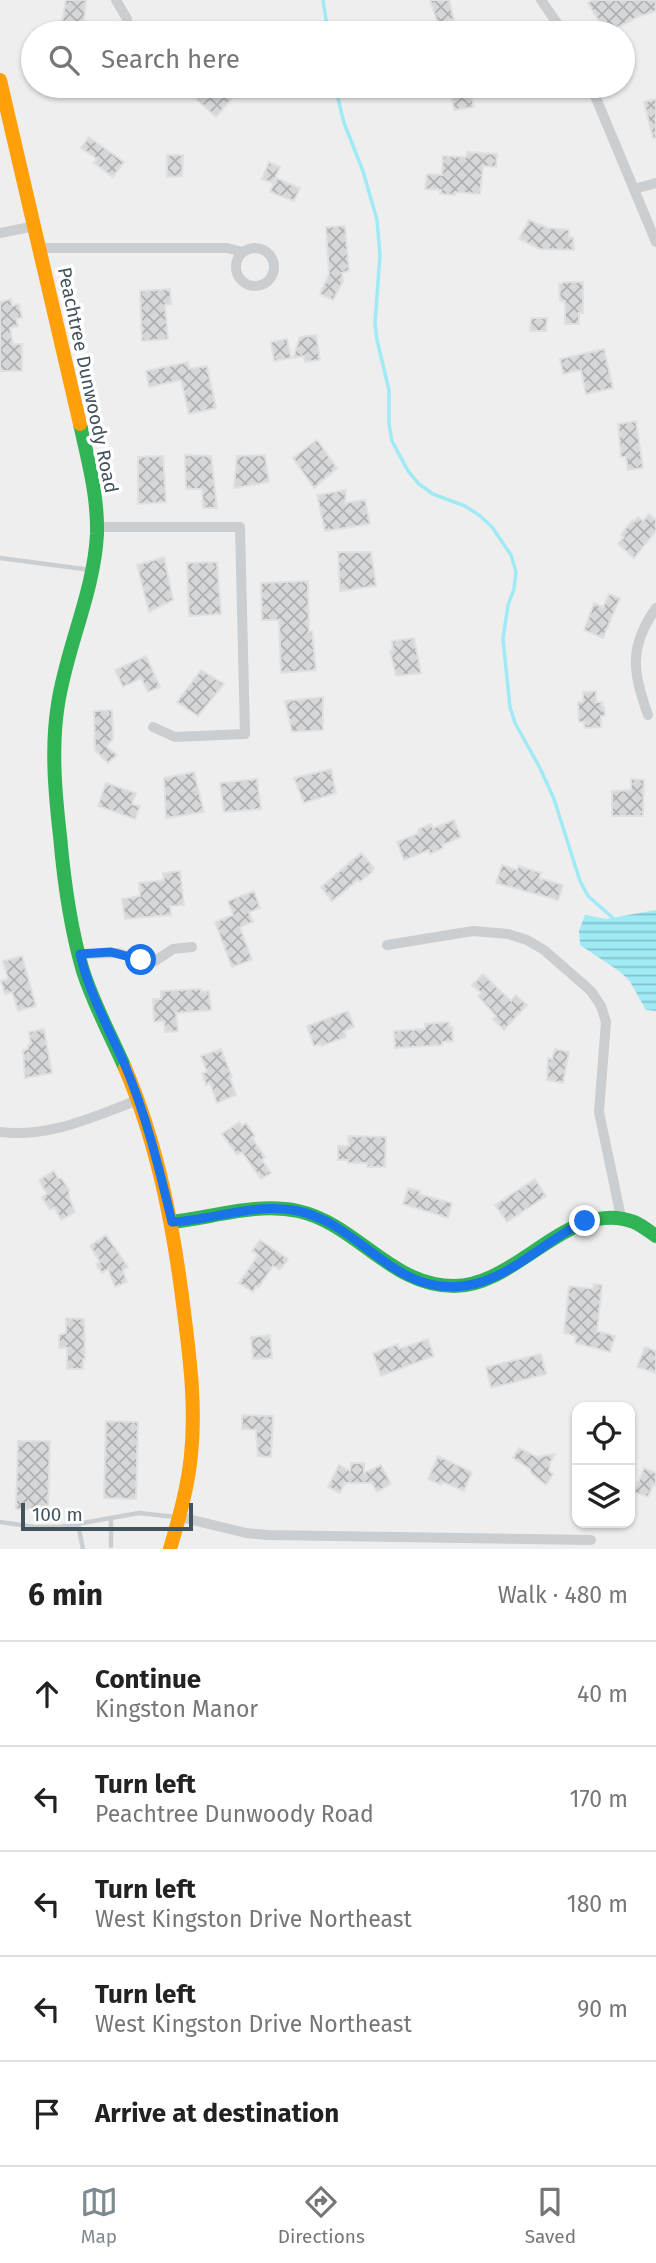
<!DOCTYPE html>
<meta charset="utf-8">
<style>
body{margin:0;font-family:"Fira Sans",sans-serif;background:#f2f2f2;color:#222}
.controls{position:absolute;right:21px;bottom:21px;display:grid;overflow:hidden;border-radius:14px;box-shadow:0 2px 5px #0004}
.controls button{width:63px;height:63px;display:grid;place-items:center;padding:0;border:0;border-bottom:2px solid #e0e0e0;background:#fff;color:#222;font:35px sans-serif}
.scale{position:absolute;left:21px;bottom:18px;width:172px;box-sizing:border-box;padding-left:7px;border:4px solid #43535d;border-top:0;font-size:19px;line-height:24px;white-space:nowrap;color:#43535d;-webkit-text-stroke:5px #fff;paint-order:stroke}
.stop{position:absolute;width:21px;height:21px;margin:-16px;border:5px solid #1a73e8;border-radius:50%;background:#fff}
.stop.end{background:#1a73e8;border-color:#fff;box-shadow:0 2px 7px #0008}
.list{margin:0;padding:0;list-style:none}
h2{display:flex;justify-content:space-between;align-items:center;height:91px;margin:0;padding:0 28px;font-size:30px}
h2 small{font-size:23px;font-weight:400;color:#767676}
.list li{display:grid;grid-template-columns:46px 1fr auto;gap:21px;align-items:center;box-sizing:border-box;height:105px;padding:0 28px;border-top:2px solid #e0e0e0}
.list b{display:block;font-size:26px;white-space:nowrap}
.list p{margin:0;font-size:23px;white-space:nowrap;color:#767676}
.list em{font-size:23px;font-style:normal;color:#767676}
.icon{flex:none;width:38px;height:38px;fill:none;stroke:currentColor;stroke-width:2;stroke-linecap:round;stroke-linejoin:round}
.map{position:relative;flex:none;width:656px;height:1549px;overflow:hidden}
.search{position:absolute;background:#fff;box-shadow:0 2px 5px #0004;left:21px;right:21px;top:21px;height:77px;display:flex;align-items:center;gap:18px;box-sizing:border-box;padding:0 24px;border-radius:38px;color:#767676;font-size:26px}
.sheet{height:616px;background:#fff}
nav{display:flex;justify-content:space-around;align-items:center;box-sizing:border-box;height:98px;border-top:2px solid #e0e0e0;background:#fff;font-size:19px;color:#767676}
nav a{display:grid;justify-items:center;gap:4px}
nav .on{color:#7f8990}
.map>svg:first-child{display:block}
.water{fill:url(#water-rules)}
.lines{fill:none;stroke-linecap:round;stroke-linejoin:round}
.stream{stroke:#9feaf4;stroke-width:3.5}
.building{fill:url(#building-cross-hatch);stroke:#e0e0e1;stroke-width:2}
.lane{stroke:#caced0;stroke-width:4.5}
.street{stroke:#caced0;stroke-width:10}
.fast{stroke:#30b455;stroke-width:14}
.slow{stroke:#ff9f0a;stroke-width:14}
.route{stroke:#1a73e8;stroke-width:9}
.labels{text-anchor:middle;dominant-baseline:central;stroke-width:7;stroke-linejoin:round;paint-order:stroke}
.street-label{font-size:19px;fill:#43535d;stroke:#fff}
</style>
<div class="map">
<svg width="656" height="1549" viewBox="0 0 656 1549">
<defs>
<pattern id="water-rules" width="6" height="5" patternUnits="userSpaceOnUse" patternTransform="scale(1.75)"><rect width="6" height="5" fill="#9feaf4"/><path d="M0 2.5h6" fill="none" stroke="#83c0c9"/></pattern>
<pattern id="building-cross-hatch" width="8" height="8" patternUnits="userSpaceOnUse" patternTransform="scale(1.75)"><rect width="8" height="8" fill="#d6d7d8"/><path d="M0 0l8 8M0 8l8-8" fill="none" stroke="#afb1b2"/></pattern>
</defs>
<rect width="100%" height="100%" fill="#efeeee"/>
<path class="water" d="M656 910V1011L646 1010 629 980 619 971 580 945 579 931 585 915 606 919Z"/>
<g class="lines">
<g class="stream">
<path d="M323 0 328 33"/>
<path d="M335 86 344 123 363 171 377 220 380 255 375 323 377 340 389 390V424L392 441 408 471 419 484 433 494 465 506 479 515 492 527 511 555 516 572 514 589 508 605 503 639 510 707 515 723 540 768 554 799 580 881 588 896 613 918"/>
</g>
</g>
<g class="building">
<path d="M66 0H86L83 33H60Z"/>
<path d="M430 0H449L454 19 438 24Z"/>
<path d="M593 0H656V11L640 16 614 29 617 33H606L588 3Z"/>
<rect x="95" y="86" width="42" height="9"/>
<path d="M207 86H222L234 96 216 117 196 99Z"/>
<path d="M450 86H469L474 107 454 110Z"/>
<path d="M656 99V138H653L644 102Z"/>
<path d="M89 137 124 162 113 177 94 163 97 159 81 148Z"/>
<path d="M467 152 497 154 496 167 483 166 480 194 455 192V195L440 194 441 190 425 189 427 174 442 175 443 156 466 157Z"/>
<path d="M167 155H183L182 176 167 177Z"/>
<path d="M269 162 280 167 273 183 262 179Z"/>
<path d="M276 178 300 188 294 201 270 192Z"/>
<path d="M529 220 548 228 569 230V237H573L574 250 540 249 519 239Z"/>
<path d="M345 226 349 271 342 273 343 281 333 300 320 294 329 274 326 227Z"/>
<path d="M565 282H583V313H579V324H565V301H560L559 284Z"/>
<path d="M170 289 171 304 165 305 168 339 142 341 140 291Z"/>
<path d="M11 299 12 306 19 304 22 317 16 319 18 326 10 328 13 344H22V371H0V302Z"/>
<path d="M531 318H547L546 331H530Z"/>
<path d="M316 335 320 360 305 362 304 356 293 358 300 337Z"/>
<path d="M287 339 291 358 274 361 271 342Z"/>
<path d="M604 349 613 388 586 394 581 370 563 374 560 359Z"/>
<path d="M188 362 189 369 207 366 216 408 189 414 181 380 149 387 146 371Z"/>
<path d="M636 421 643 468 628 470 626 457H621L618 424Z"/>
<path d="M317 440 337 468 314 488 293 458Z"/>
<path d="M185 455 211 456 217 508H203L202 489H186Z"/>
<path d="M265 455 269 482 234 488 237 456Z"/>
<path d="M163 456 166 502 138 504V457Z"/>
<path d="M346 490 345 503 365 500 370 524 325 531 317 495Z"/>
<path d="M649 514 656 520V531L634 558 618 544 624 537 621 535 625 529 633 520 634 522 638 517 643 521Z"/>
<path d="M338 552H371L376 586 340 591Z"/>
<path d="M164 557 173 600 149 612 137 565Z"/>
<path d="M217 562 221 614 189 616 187 563Z"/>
<path d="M308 581 309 632 312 631 316 670 281 673 279 620H262L261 583Z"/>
<path d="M609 594 620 598 603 638 584 630 594 603 603 607Z"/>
<path d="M414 638 421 673 396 676 390 651 393 650 392 641Z"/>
<path d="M146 656 160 687 148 692 141 678 123 687 115 670Z"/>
<path d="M201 670 224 684 198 716 177 702Z"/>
<path d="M596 691V702H602V706L604 707 605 716H601V727L585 728 584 722H579L578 702H583V692Z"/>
<path d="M323 697V730L292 732 285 701Z"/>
<path d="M112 710 113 739 106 746 117 755 108 763 95 750 94 711Z"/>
<path d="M331 769 336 793 304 803 294 778Z"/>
<path d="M194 772 204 812 166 818 164 778Z"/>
<path d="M257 779 261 809 224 812 220 783Z"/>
<path d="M631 779 644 780 643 816H612V791L631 790Z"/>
<path d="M106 783 136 793 132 804 140 806 135 819 98 806Z"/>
<path d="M454 820 461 837 442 845 443 848 430 854 429 850 404 860 397 842 419 833 418 829 431 824 433 828Z"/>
<path d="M361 853 374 868 372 872 360 882 358 880 332 901 321 887Z"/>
<path d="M502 865 517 870 519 866 541 873 539 878 563 885 558 900 496 883Z"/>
<path d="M180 871 184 905 170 906 171 915 125 919 122 899 140 896 139 883 164 880 163 873Z"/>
<path d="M254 891 260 908 249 912 253 922 240 927 252 960 232 967 215 922 233 915 228 901Z"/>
<path d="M22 956 36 1006 18 1011 12 992 5 994 1 981 8 979 3 961Z"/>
<path d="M483 974 511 1001 516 995 527 1005 504 1030 493 1019 496 1016 478 996 481 993 472 985Z"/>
<path d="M201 989V992L209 991 211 1010 176 1013 178 1031 165 1032 164 1021 154 1022 153 999H161V991Z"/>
<path d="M348 1011 354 1027 344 1031 346 1037 321 1046 320 1044 314 1046 307 1026Z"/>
<path d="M449 1022V1027H452L453 1041 442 1042V1045L395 1048 394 1031 425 1029V1024Z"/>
<path d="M44 1029 52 1073 25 1078 23 1050 28 1049V1045L31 1044 29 1032Z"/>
<path d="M221 1049 232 1077 230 1078 236 1095 217 1103 210 1083 206 1085 202 1073 207 1072 201 1056Z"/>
<path d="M555 1049 569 1052 563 1083 547 1080 548 1058 552 1059Z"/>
<path d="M239 1122 242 1126 246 1123 255 1136 252 1138 265 1157 262 1160 271 1173 261 1179 242 1152 237 1155 222 1134Z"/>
<path d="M348 1136 386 1137 385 1167H367V1163H348V1160H338V1146H349Z"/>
<path d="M54 1171 58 1178 62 1179 69 1190V1197L75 1212 61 1220 54 1207 50 1210 42 1197 47 1194 39 1180Z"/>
<path d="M535 1179 546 1196 507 1222 495 1205Z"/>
<path d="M408 1188 420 1191 419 1194 452 1203 448 1218 403 1204Z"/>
<path d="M106 1235 128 1267 123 1270 127 1282 115 1287 108 1269 102 1273 96 1264 100 1262 90 1246Z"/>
<path d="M260 1240 288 1259 280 1270 273 1266 258 1288 256 1286 253 1292 239 1283 258 1255 252 1251Z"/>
<path d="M594 1284 602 1285 597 1331 615 1336 610 1352 575 1343 576 1336 564 1333 569 1286 593 1289Z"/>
<path d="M66 1318 84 1319 85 1359H83V1369H67V1348H59V1335L66 1333Z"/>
<path d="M270 1335 272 1358 253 1359 251 1337Z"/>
<path d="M428 1339 434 1356 381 1376 373 1353 398 1344 399 1349Z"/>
<path d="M645 1347 656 1351V1373L637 1367Z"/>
<path d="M541 1354 546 1374 491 1388 486 1367Z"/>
<path d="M242 1415 273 1416 271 1457 258 1456 256 1430 242 1429Z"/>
<path d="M106 1421 138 1422 136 1499 104 1498Z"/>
<path d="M18 1441H50L48 1510 16 1509Z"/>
<path d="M519 1448 537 1457 555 1454 550 1463 549 1471 553 1474 546 1485 531 1473 530 1469 513 1458Z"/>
<path d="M438 1456 472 1472 464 1491 443 1482 441 1485 428 1479Z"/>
<path d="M351 1463H364V1473L381 1465 391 1484 377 1492 372 1483H345L340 1493 328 1487 339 1465 350 1471Z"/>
<path d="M644 1468 656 1473V1486L653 1485 648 1497 634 1492Z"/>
</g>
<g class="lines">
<g class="lane">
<path d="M0 558 91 570"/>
<path d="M0 1522 35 1527H60L139 1513 176 1517"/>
<path d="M78 1524 83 1549"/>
<path d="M111 1546V1519"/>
</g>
<g class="street">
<path d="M116 0 127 19"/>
<path d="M541 0 564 33"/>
<path d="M591 86 656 242"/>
<path d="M634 189 656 183"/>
<path d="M0 233 35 226"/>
<circle cx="255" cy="267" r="19"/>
<path d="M40 248H227L243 252"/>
<path d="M96 527H240L245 734 175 737 153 727"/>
<path d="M648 715C633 673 628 647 656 608"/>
<path d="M387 945 473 931 508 934 527 940 544 950 591 991 601 1006 606 1022 599 1112 621 1217"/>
<path d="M80 954 118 953 147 962 155 961 173 949 192 947"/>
<path d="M0 1132C49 1138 93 1117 138 1100"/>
<path d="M180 1517 246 1533 267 1535 591 1540"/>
</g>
<g class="fast">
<path d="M80 424C88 460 98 496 97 534 94 592 67 646 58 704 51 747 55 792 60 836 64 882 70 927 83 971 94 1005 111 1036 125 1068"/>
<path d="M171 1222C212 1218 256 1202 298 1211 357 1224 390 1286 454 1286 518 1286 570 1197 634 1222 641 1225 649 1231 656 1236"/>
</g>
<g class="slow">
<path d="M0 80 80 424"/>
<path d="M125 1068C158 1145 174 1229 184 1312 190 1359 196 1408 191 1455 188 1487 179 1518 170 1549"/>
</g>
</g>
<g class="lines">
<path class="route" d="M141 960 111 952 80 954C89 993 108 1027 124 1063 146 1114 159 1168 172 1222 214 1220 255 1202 298 1211 364 1225 396 1302 474 1284 515 1274 548 1239 585 1221"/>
</g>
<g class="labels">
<g class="street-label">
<text transform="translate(88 380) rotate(78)">Peachtree Dunwoody Road</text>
</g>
</g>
</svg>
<div class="controls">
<button><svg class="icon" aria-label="locate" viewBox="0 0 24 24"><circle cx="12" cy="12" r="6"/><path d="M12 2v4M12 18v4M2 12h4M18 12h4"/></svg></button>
<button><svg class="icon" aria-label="layers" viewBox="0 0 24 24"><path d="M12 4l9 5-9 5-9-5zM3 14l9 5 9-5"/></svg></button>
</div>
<div class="scale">100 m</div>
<div class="stop" style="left:141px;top:960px"></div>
<div class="stop end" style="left:585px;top:1221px"></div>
<div class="search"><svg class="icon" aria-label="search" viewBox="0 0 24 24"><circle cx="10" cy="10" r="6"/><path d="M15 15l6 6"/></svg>Search here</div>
</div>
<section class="sheet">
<h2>6 min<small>Walk · 480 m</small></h2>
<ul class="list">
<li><svg class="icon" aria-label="ahead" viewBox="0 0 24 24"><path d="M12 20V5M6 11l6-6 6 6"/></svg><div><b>Continue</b><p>Kingston Manor</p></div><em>40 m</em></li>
<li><svg class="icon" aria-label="left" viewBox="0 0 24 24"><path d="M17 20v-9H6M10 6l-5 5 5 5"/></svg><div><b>Turn left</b><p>Peachtree Dunwoody Road</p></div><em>170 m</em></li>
<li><svg class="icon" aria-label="left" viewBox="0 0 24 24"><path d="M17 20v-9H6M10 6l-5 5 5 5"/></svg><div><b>Turn left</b><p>West Kingston Drive Northeast</p></div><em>180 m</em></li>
<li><svg class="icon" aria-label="left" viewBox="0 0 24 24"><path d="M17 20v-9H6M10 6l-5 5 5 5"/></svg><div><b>Turn left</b><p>West Kingston Drive Northeast</p></div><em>90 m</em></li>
<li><svg class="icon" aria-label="arrive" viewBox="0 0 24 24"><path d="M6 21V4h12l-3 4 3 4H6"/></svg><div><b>Arrive at destination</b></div></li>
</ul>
</section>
<nav>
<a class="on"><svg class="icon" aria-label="map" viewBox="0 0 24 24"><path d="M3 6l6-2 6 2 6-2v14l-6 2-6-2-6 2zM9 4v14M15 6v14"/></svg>Map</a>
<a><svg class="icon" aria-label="directions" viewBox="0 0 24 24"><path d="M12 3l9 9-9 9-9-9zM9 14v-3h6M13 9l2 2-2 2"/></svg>Directions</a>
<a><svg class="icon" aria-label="saved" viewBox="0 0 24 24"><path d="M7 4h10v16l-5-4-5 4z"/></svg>Saved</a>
</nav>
